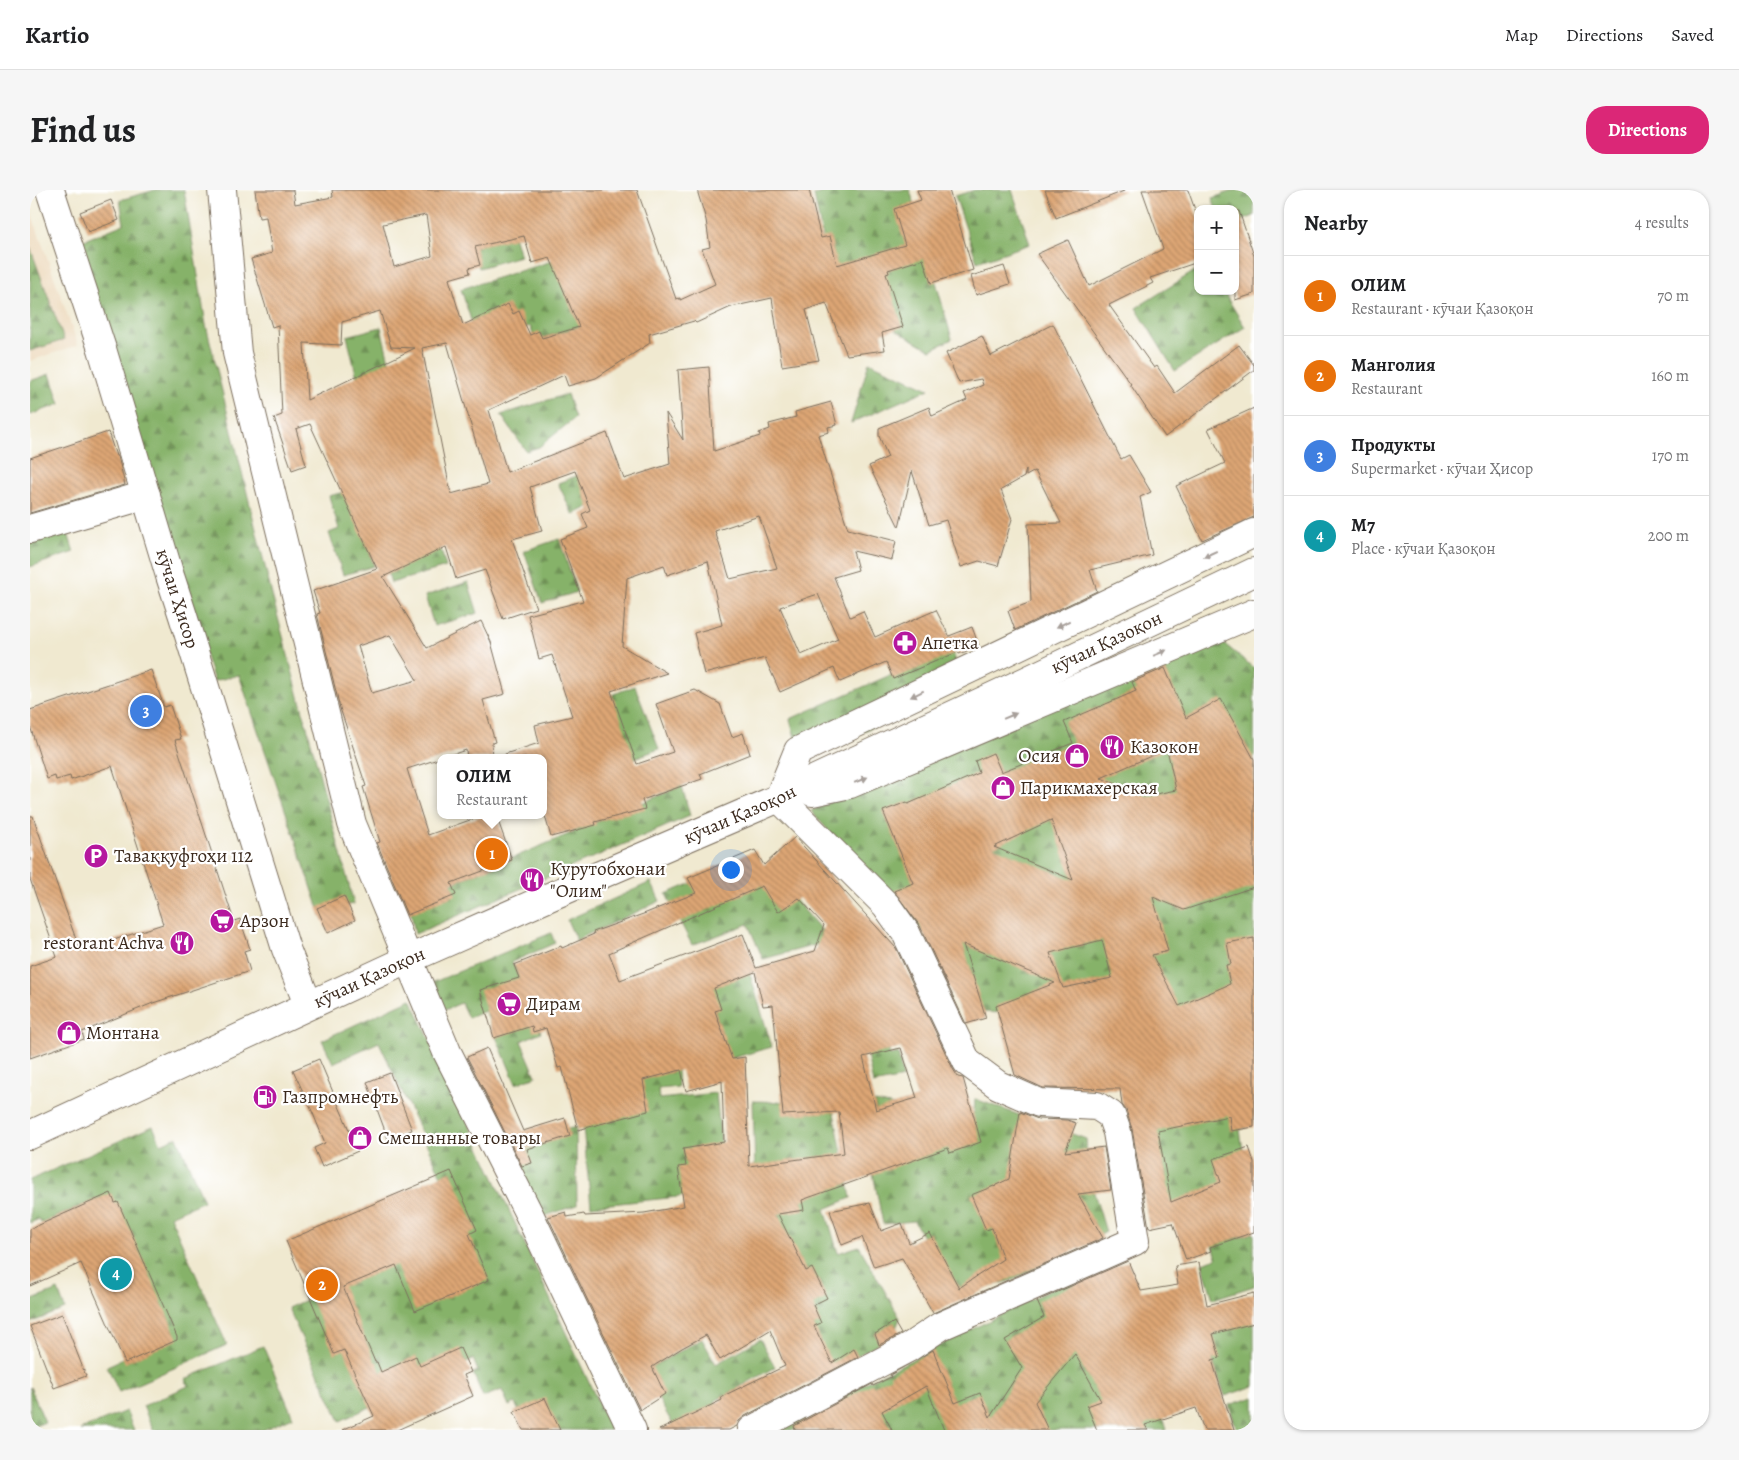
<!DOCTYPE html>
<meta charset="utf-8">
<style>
body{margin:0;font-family:Alegreya,serif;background:#f6f6f6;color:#202124}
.controls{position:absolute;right:15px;top:15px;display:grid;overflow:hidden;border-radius:10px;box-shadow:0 1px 4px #0004}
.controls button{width:45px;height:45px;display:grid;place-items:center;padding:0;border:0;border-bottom:1px solid #e0e0e0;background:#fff;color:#202124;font:25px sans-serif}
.you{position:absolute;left:700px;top:679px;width:18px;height:18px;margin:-12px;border:4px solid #fff;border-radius:50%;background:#1a73e8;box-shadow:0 0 0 8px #1a73e833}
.badge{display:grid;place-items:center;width:32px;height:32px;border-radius:50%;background:#db2777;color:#fff;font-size:16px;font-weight:700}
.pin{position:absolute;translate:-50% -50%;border:2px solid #fff;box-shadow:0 1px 5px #0006}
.popup{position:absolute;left:407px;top:564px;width:110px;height:65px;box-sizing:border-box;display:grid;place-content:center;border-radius:10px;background:#fff;filter:drop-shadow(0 1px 4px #0005);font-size:16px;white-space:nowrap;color:#757577}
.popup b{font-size:19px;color:#202124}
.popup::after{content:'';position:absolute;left:50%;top:100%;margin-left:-10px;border:10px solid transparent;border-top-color:#fff}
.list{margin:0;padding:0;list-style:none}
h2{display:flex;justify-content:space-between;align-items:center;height:65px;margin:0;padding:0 20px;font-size:21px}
h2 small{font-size:16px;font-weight:400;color:#757577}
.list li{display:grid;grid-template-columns:32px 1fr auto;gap:15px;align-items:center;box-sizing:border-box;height:80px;padding:0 20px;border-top:1px solid #e0e0e0}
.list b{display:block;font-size:19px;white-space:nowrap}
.list p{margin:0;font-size:16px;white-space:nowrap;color:#757577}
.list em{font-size:16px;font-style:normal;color:#757577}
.map{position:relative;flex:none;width:1224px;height:1240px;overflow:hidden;border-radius:20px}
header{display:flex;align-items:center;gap:30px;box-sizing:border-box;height:70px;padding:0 25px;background:#fff;border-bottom:1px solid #e0e0e0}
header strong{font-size:24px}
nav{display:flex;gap:28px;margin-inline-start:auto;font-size:18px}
.intro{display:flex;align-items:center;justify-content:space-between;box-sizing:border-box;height:120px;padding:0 30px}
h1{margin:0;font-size:35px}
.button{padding:12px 22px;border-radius:20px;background:#db2777;color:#fff;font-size:18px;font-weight:700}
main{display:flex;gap:30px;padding:0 30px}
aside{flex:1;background:#fff;border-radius:20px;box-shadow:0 1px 4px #0004}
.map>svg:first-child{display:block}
.built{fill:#ecd8ba}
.forest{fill:url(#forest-firs);stroke:#606e44}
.building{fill:url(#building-back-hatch);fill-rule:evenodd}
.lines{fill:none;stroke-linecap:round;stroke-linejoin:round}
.minor-casing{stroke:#7a6d5c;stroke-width:30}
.minor{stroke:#fff;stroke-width:28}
.oneway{fill:#a79f9a}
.labels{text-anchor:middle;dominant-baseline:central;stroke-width:4.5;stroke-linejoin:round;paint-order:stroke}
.street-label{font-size:19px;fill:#3b2a1e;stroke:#fff}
.poi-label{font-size:19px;fill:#3b2a1e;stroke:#fff;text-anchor:start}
</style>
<header>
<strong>Kartio</strong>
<nav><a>Map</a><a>Directions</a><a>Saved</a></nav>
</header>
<div class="intro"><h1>Find us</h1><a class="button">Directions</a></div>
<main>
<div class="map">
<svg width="1224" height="1240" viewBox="0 0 1224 1240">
<defs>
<pattern id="forest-firs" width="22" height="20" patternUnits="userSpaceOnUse" patternTransform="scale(1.25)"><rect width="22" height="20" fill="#86b269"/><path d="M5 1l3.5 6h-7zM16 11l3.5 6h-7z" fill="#6f9156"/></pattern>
<pattern id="building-back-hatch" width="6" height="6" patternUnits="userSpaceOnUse" patternTransform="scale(1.25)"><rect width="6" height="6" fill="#dda675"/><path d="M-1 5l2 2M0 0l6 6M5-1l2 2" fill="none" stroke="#b4875f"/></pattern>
</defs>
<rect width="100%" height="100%" fill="#fff"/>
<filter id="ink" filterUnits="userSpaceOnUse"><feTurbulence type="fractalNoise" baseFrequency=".02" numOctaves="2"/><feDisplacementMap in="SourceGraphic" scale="10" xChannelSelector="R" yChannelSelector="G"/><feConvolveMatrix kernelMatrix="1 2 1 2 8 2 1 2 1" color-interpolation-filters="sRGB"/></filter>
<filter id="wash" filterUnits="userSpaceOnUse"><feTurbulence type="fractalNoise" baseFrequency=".0096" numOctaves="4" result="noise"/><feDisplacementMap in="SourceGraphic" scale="20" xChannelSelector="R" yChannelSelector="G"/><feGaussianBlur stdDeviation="1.12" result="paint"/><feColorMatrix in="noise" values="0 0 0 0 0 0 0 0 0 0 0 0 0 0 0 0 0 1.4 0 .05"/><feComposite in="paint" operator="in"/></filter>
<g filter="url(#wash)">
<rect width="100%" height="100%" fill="#f0e9d0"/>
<path class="built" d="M0 19 48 155 0 171Z"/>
<g class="forest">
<path d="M125 0H154L176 135 242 405 324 714 289 719 209 485 184 491 42 55 94 34 90 10Z"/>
<path d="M471 0 490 66 449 78 439 42Z"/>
<path d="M802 0H880L922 149 901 160 861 137 799 79 784 5Z"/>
<path d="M945 0H982L1000 54 947 72 925 6Z"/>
<path d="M1206 0H1224V26L1205 33V19H1186L1182 8Z"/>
<path d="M584 52 604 119 505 150 500 136 448 152 431 99Z"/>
<path d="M0 57 34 150 0 161Z"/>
<path d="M1168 79V101H1193L1215 137 1145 181 1106 118Z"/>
<path d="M351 137 362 184 328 192 317 146Z"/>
<path d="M839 172 899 199 821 233Z"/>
<path d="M20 184 30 214 0 225V191Z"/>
<path d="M537 204 545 228 509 257 496 261 471 225Z"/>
<path d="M565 279 579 306 543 325 528 293Z"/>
<path d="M314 302 329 331 344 376 313 385 299 343 309 339 299 306Z"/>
<path d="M34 331 44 362 0 377V342Z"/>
<path d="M529 349 547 402 512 413 494 361Z"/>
<path d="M411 360 416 377 361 393 356 376Z"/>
<path d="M438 392 448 423 404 436 395 406Z"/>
<path d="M1176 439 1224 478V935L1210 940 1218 995 1132 1027 1112 900 974 823 931 821 906 754 863 713 781 621 1037 499Z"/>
<path d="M922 458 933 497 771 569 760 529Z"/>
<path d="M605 496 629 559 597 571 573 508Z"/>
<path d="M652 596 660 626 385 744 379 712Z"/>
<path d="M728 687 755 698 801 751 733 769 718 734 662 755 636 704 670 690Z"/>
<path d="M621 692 630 711 546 750 537 730Z"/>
<path d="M521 743 525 753 482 772 511 842 491 851 506 886 486 894 455 821 438 828 431 813 403 825 392 797Z"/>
<path d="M719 781 742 857 699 869 677 794Z"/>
<path d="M381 809 581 1240H497L485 1213 479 1216 472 1200 453 1207 443 1183 448 1181 443 1169 310 1231 258 1118 435 1037 349 852 303 873 292 850Z"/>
<path d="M857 855 860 865 868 863 873 888 843 894 836 859Z"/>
<path d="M646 868 648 897 628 899 629 909 686 903 696 1002 561 1016 547 879Z"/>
<path d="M945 909 1056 949 1058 983 1076 1042 983 1090 926 1106 884 1031 853 1034 843 983 845 912 899 923 908 933 944 923Z"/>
<path d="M723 911 802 913 821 1008 795 1019 808 1063 829 1056 870 1128 864 1144 790 1188 746 1012 725 982Z"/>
<path d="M123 936 131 954 147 947 174 1011 140 1026 197 1155 89 1202 77 1176 135 1150 72 1007 11 1033 9 1029 0 1033V990Z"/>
<path d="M546 937 547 1015 503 1030 474 968 514 945Z"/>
<path d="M1224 1043V1096L1183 1109 1172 1073 1187 1068 1183 1055Z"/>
<path d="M1036 1092 1079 1101 1126 1205 1137 1240H742Z"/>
<path d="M28 1100 35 1119 0 1133V1111Z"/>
<path d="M1224 1131V1196L1195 1206 1175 1148Z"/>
<path d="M672 1149 686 1174 730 1149 745 1177 685 1211 694 1228 672 1240H646L613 1182Z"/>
<path d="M233 1156 263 1227 233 1240H123L113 1216 158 1196 155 1189Z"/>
<path d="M0 1197 15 1232 0 1238Z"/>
<path d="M1224 1207V1240H1207L1199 1215Z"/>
<path d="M96 1221 104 1240H50Z"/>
</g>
<g id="blocks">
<g class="building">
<path d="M225 0H263L265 14 303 7 302 0H607L646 109 650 108V110L685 94 672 59 680 57 676 30 667 0H779L791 48 800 46 807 75 875 55 864 19 891 10 887 0H919L943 80 901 93 893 69 858 80 859 83 856 84 873 137 852 143 855 160 817 165 796 113 776 120 789 170 752 176 742 108 701 117 666 133 664 131 619 144 620 153 566 188 538 196 534 185 459 220 477 282 577 243 594 289 640 274 636 223 653 250 648 180 679 177 684 261 730 246 729 243 740 239 739 234 766 227 765 222 801 212 807 235 798 237 799 242 788 245 818 339 866 351 862 370 823 361 828 380 804 387 820 427 833 421 845 447 906 420 919 446 942 437 949 456 929 464 928 462 863 489 856 472 810 492 804 478 750 502 735 468 674 484 664 443 692 435 678 371 637 385 634 375 597 388 592 456 637 483 581 501 607 574 643 562 626 514 665 500 690 514 702 547 713 543 720 564 670 584 672 589 612 610 615 619 565 632 566 635 521 647 513 619V568H475V564L509 553 505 535 542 526 522 465 509 469 498 425 553 411 530 349 558 338 552 324 560 320 545 281 500 297 512 341 482 349 506 418 473 429 455 380 426 389 416 357 353 387 397 458 451 431 461 452 475 504 453 510 465 552 462 553 463 568H437L436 560 377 579 398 645 454 625H466L482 670 421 693 426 705 377 725 347 653 350 652 333 597 336 596 310 518 287 424 290 423 283 401 347 379 280 234 266 239 276 275 262 280 244 228 252 225 248 135 242 137 221 69 242 63 236 27 229 28ZM396 25 402 66 364 77 353 34ZM494 46 502 73 520 68 549 137 512 148 509 141 500 145 489 121 483 124 478 114 433 135 419 89 440 83 439 78 450 75 445 57ZM350 121 361 157 385 158 277 210 274 153 311 155 312 132ZM417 153 458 294 421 304 392 158ZM729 326 747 378 700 389 685 341ZM788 404 808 449 771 465 750 417ZM360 445 387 490 342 503 328 456Z"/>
<path d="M1015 0H1094V1L1026 28Z"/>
<path d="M1112 0H1158L1168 28V72L1120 88 1123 93 1079 115 1124 178 1127 176 1145 203 1209 155 1224 175V180L1135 247 1100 194H1101L1007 64 1038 50 1059 96 1133 59Z"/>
<path d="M81 10 89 30 58 42 50 22Z"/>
<path d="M1205 21H1209L1224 66V104L1205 110Z"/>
<path d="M974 76 980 94 946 105 941 86Z"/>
<path d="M1023 134 1091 269 1099 265 1121 302 1110 307 1122 365 1060 380 1067 401 985 440 978 421 1001 412 998 334 1031 333 1005 281 996 286V279L994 287 971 300 982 329 968 376 949 371 931 377 916 330 899 335 882 281 869 337 839 276 858 267 849 246V238L899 217 902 226 937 210 934 203 953 195 951 189 929 193 916 163 952 146 961 166Z"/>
<path d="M1224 218V327L1172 350 1146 296 1195 273 1178 239Z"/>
<path d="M78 242 86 266H88L95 295 0 323V268Z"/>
<path d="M1135 478 1156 528 1191 509 1224 569V697L1154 720 1123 707 1138 761 1122 765 1149 816 1200 794 1196 775 1201 774 1197 753 1224 748V937L1201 941 1199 926 1128 941 1141 1012 1191 992 1183 969 1219 957 1224 972V1042L1180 1057 1181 1061 1156 1070 1143 1033 1119 1038 1102 939 1096 920 1092 915 1090 899 1013 898 985 885 966 816 1025 793 933 754 956 828 936 834 890 736 864 701 883 693 853 621 877 612 878 614 949 583 945 571 963 563 971 582 1043 553 1034 532 1106 501 1102 492ZM1137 559 1146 600 1116 606 1071 588ZM1021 630 1043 690 964 657ZM1072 750 1082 788 1033 798 1020 763Z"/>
<path d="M121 480 134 517 140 515 151 549 145 550 204 731 210 729 220 759 214 761 220 781 123 813 52 842 54 849 0 868V776L27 767 0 689V626H3L50 761 133 734 82 576 41 590 40 586 26 590 25 586 17 589 0 536V520Z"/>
<path d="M765 647 866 758 923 879 928 887 933 888 951 952 920 963 918 958 772 1010 774 1020 748 1024 776 1081 782 1078 797 1108 783 1115 791 1133 784 1136 802 1173 824 1159 828 1167 715 1226 709 1231 707 1236 699 1240H629L692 1210 691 1207 755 1176 740 1140 690 1170 676 1145 652 1158 622 1177 635 1204 610 1220 518 1027 536 1022 537 1027 554 1024 555 1026 614 1023 654 1016 648 977 656 976 653 959 694 952 692 891 656 901 651 880 613 890 618 921 548 940 532 877 528 878 516 838 503 842 502 836 464 848 450 800 489 788 484 775 531 756 532 758 564 744 563 742 616 723 666 703 658 688 725 660 734 675ZM732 696 748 722 769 708 794 735 785 761 726 778 713 744 590 790 579 763ZM725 782 733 816 743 815 753 925 809 922 814 963 719 976 715 867 702 869 685 821 691 819 684 798ZM871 858 887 908 846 920 833 867Z"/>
<path d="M314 706 325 730 298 743 287 718Z"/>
<path d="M457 858 493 941 535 928 540 946 497 959 502 973 492 976 437 867Z"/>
<path d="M289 869 328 961 292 977 284 958 295 953 282 921 263 880Z"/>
<path d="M360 883 382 940 358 949 337 892Z"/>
<path d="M990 922 1008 929 1037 930 1046 933 1035 962 1074 957 1081 1000 1048 1004 1073 1048 903 1123 872 1068 844 1077 832 1047 812 1055 800 1021 840 1013 851 1041 872 1033 879 1053 900 1043 929 1098 973 1069 962 1038 956 1040 941 1005 964 996 965 997 966 995 979 989Z"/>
<path d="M421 981 447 1040 439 1044 459 1090 385 1121 366 1075 313 1097 345 1172H347L351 1182 386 1166 390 1176 430 1158 441 1182 434 1185 443 1206 367 1240H312L344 1226 314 1160 304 1164 256 1051Z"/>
<path d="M81 1003 85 1013 88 1012 147 1147V1150L95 1173 51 1073 0 1096V1039Z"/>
<path d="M1098 1071 1111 1101 1148 1095 1145 1076 1169 1072 1177 1115 1224 1103V1133L1183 1144 1190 1168 1182 1170 1204 1240H1174L1166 1218 1115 1235 1118 1240H1067L1057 1216 1071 1211 1045 1164 1005 1212 1018 1240H914L896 1196 852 1221 862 1240H765L764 1236 842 1194 843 1196 861 1187 860 1185 903 1160 925 1213 950 1203 960 1227 992 1178 975 1150 1014 1127 1007 1111Z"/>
<path d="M32 1124 56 1186 24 1198 0 1136Z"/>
<path d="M864 1132 871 1144 849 1155 845 1144Z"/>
<path d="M515 1208 530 1240H493L484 1222Z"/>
</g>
</g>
</g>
<g filter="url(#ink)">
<use href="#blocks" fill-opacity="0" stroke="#7a6d5c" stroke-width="1"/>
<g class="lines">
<defs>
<g id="minor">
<path id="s1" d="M20 0 72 159 140 386 153 426 256 759 278 814"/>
<path d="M192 0 207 163 322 634 417 862 499 1024 602 1240"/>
<path d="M0 339 116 305"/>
<path d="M782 602 820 594 1224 423"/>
<path d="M749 608 768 561 1224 343"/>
<path id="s2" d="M0 945 379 769 526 704 749 608 779 592 996 491 1224 382"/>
<path d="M722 1240 878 1158 911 1136 1105 1051 1087 942 1081 925 1067 916 1009 913 968 895 937 872 876 743 856 715 749 608"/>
</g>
</defs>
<use href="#minor" class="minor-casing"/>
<use href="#minor" class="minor"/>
</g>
<defs><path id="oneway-solid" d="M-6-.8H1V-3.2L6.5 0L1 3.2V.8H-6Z" transform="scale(1.25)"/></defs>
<g class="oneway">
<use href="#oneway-solid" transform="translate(1180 364) rotate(155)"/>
<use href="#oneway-solid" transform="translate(1033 434) rotate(154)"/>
<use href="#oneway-solid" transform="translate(1130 463) rotate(-23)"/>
<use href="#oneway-solid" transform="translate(887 504) rotate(154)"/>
<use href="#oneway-solid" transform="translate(980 526) rotate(-23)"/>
<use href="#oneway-solid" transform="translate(831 590) rotate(-23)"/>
</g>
</g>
<defs>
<symbol id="pharmacy-disc" viewBox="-11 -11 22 22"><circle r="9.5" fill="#b5179e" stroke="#fff"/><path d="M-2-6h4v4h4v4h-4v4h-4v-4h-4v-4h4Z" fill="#fff"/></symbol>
<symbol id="restaurant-disc" viewBox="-11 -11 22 22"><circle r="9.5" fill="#b5179e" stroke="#fff"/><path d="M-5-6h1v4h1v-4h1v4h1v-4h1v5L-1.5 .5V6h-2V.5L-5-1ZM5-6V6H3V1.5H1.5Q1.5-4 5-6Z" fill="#fff"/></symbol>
<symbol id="shop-disc" viewBox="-11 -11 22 22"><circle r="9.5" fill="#b5179e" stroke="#fff"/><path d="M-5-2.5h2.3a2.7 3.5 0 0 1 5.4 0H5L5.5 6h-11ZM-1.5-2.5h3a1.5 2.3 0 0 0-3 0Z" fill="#fff"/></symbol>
<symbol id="parking-disc" viewBox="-11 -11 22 22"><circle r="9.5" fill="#b5179e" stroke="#fff"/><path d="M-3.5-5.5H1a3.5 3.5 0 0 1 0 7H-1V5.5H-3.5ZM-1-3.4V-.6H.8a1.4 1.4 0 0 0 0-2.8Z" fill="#fff"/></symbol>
<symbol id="supermarket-disc" viewBox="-11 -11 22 22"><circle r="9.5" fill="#b5179e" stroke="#fff"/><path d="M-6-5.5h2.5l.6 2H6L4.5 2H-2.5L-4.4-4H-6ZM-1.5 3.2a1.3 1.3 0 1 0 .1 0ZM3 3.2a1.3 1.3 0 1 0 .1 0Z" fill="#fff"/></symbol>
<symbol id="fuel-disc" viewBox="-11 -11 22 22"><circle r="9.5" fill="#b5179e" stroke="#fff"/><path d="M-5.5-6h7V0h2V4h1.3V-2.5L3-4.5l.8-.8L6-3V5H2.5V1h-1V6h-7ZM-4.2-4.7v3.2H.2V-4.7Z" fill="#fff"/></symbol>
</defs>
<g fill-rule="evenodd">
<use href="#pharmacy-disc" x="861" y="439" width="28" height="28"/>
<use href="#restaurant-disc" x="1068" y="543" width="28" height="28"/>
<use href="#shop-disc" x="1033" y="552" width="28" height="28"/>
<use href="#shop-disc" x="959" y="584" width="28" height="28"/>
<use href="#parking-disc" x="52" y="652" width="28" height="28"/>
<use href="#restaurant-disc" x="488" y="676" width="28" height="28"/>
<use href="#supermarket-disc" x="178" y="717" width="28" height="28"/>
<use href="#restaurant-disc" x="138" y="739" width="28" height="28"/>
<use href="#supermarket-disc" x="465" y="800" width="28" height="28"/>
<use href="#shop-disc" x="25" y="829" width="28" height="28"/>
<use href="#fuel-disc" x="221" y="893" width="28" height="28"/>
<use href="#shop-disc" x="316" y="934" width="28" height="28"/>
</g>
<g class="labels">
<g class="street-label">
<text stroke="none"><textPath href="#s1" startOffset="428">кӯчаи Ҳисор</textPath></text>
<text stroke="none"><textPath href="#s2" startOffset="1184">кӯчаи Қазоқон</textPath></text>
<text stroke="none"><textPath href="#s2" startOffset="779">кӯчаи Қазоқон</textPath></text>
<text stroke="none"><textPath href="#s2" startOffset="374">кӯчаи Қазоқон</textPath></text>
</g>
<g class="poi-label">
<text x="892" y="453">Апетка</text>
<text x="1100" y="557">Казокон</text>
<text x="1030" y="566" text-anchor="end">Осия</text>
<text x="990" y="598">Парикмахерская</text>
<text x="84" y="666">Таваққуфгоҳи 112</text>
<text x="520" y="679">Курутобхонаи<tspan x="520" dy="22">"Олим"</tspan></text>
<text x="210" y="731">Арзон</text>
<text x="134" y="753" text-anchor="end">restorant Achva</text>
<text x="496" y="814">Дирам</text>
<text x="56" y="843">Монтана</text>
<text x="252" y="907">Газпромнефть</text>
<text x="348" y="948">Смешанные товары</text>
</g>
</g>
</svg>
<div class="controls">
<button>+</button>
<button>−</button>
</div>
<div class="you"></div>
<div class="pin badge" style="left:462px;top:664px;background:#e8710a">1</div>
<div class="popup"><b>ОЛИМ</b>Restaurant</div>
<div class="pin badge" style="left:292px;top:1095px;background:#e8710a">2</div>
<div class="pin badge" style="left:116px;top:521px;background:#3f7fe0">3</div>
<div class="pin badge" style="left:86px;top:1084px;background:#0f9aa8">4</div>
</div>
<aside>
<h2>Nearby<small>4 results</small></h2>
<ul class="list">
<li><span class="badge" style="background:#e8710a">1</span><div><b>ОЛИМ</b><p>Restaurant · кӯчаи Қазоқон</p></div><em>70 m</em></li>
<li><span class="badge" style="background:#e8710a">2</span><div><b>Манголия</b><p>Restaurant</p></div><em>160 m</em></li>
<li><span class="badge" style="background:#3f7fe0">3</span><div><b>Продукты</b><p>Supermarket · кӯчаи Ҳисор</p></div><em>170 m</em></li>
<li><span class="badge" style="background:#0f9aa8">4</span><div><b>М7</b><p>Place · кӯчаи Қазоқон</p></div><em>200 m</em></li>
</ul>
</aside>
</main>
